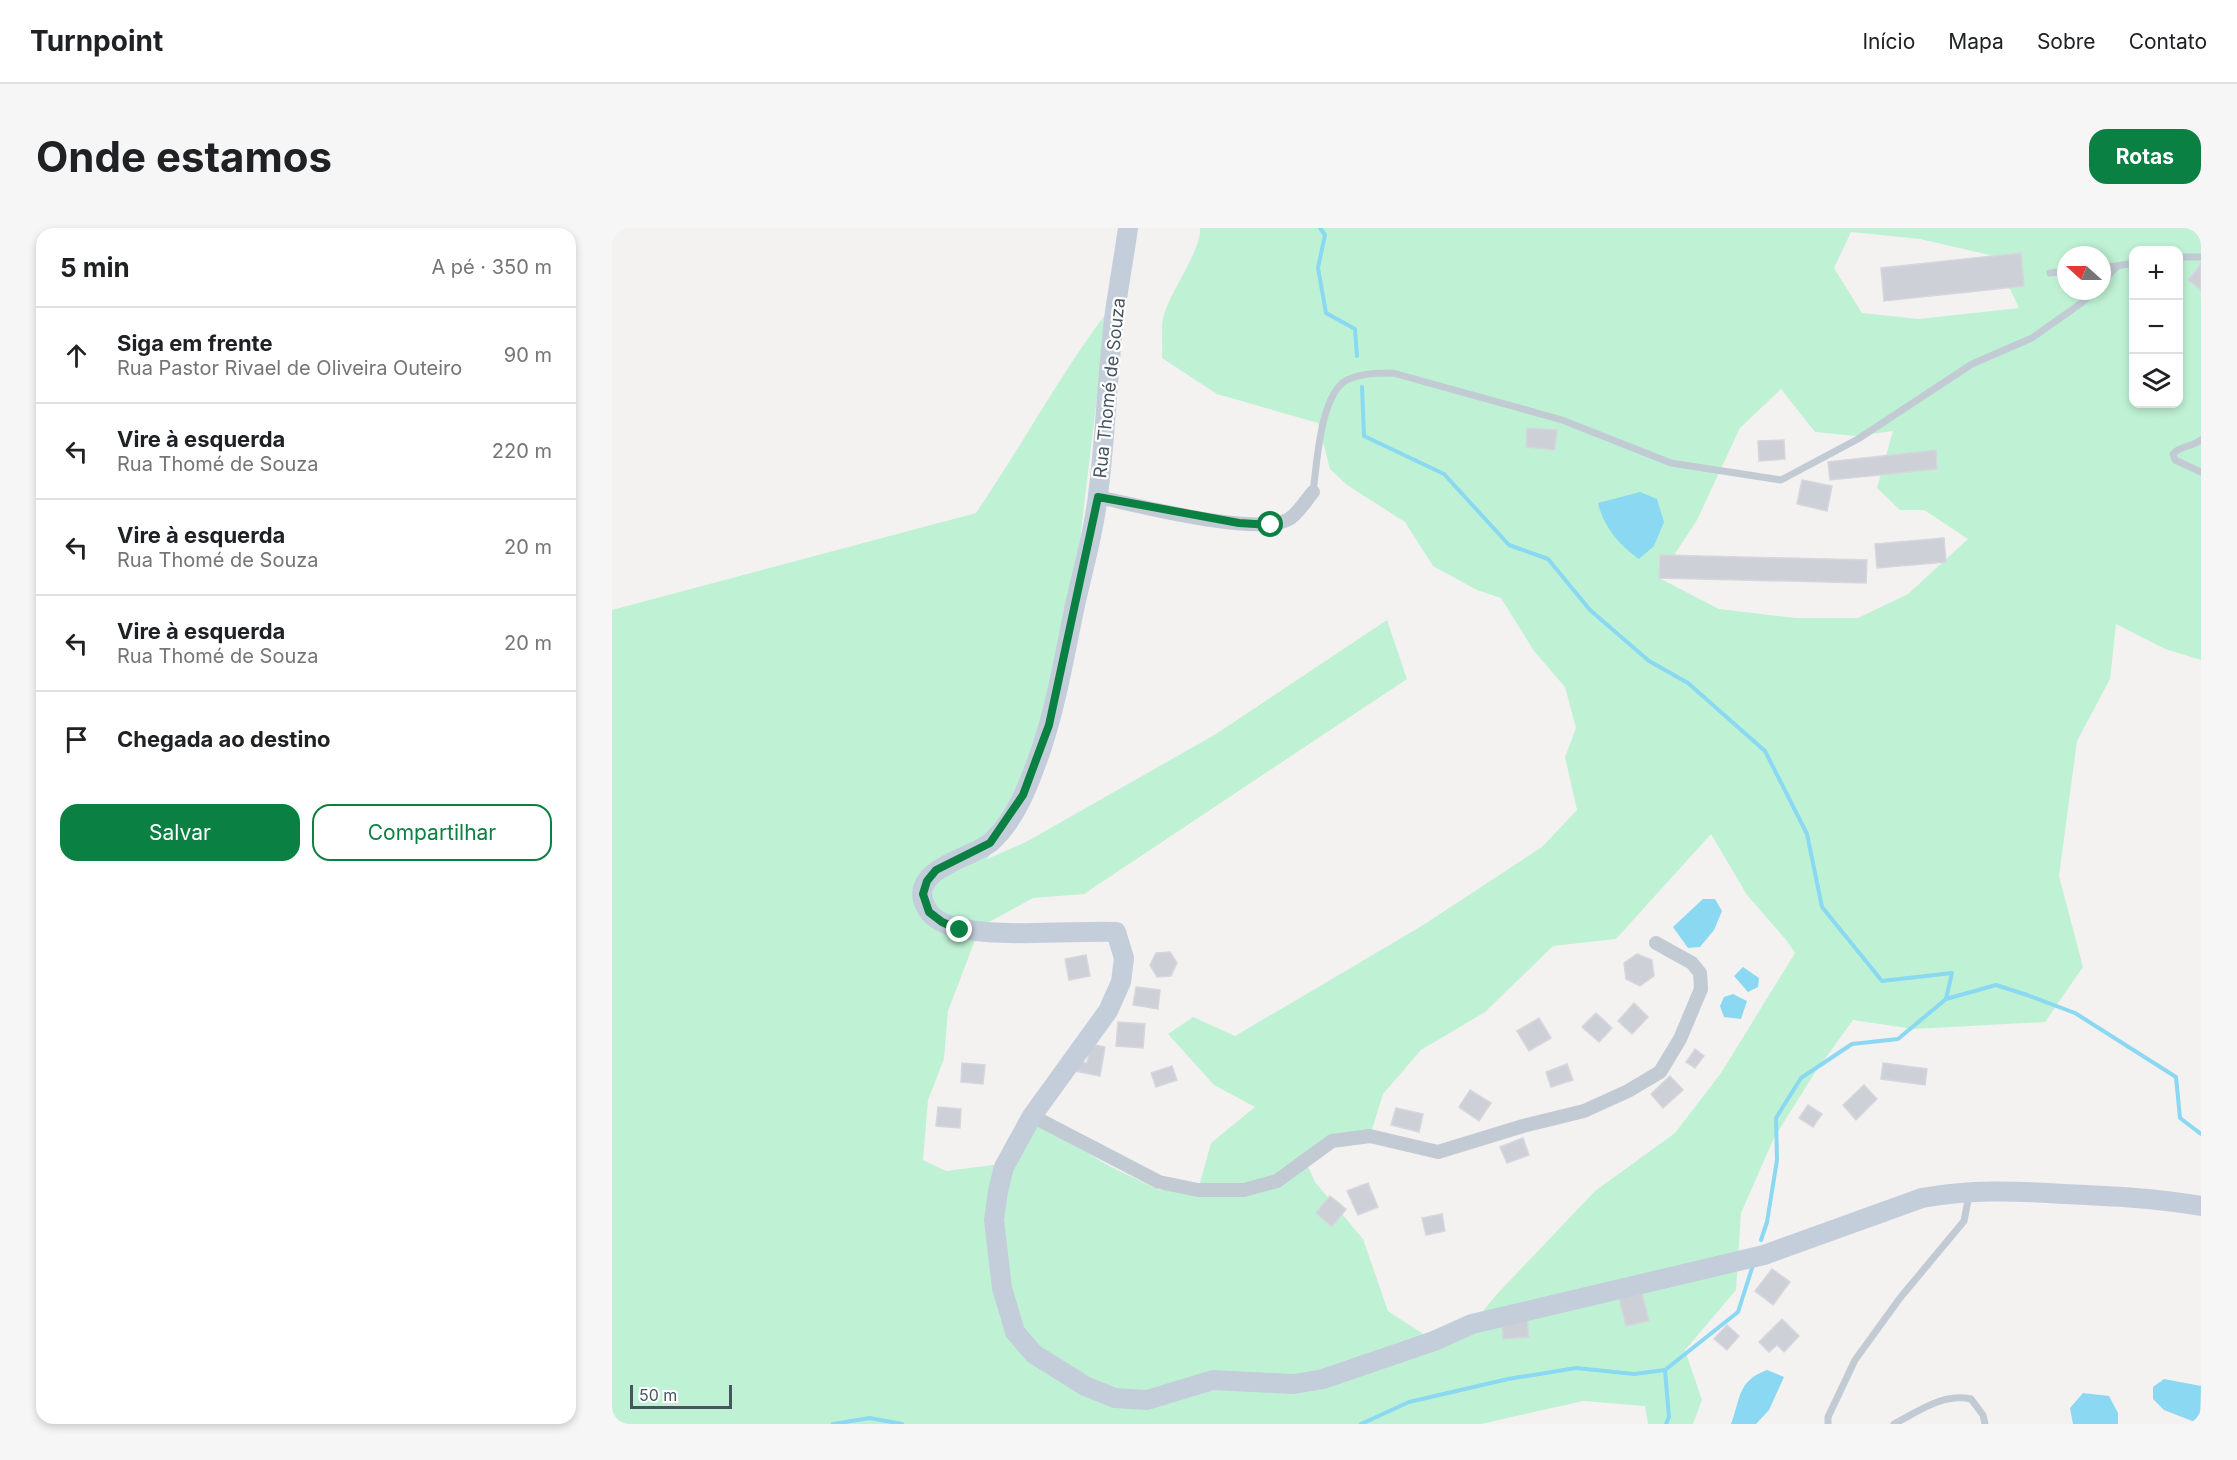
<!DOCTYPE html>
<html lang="pt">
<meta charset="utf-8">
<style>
body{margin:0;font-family:Inter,sans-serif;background:#f6f6f6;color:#202124}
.controls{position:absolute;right:18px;top:18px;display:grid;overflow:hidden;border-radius:12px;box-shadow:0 3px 9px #0003}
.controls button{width:54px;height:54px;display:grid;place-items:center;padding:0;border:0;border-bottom:2px solid #e0e0e0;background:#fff;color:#202124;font:30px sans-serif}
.compass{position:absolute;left:1445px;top:18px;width:54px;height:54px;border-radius:50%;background:#fff;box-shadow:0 3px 9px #0003;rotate:291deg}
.scale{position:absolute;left:18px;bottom:15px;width:102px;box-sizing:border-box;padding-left:6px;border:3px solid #485460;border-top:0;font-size:16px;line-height:21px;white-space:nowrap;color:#485460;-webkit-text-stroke:4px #fff;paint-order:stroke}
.stop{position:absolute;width:18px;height:18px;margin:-14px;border:4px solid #0b8043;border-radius:50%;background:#fff}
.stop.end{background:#0b8043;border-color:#fff;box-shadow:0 2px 6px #0008}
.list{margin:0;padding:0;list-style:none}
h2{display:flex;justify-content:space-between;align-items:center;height:78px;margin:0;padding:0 24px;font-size:26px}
h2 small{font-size:20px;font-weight:400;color:#757577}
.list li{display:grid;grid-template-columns:39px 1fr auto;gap:18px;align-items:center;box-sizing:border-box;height:96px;padding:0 24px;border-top:2px solid #e0e0e0}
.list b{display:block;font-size:22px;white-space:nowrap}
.list p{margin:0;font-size:20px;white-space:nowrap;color:#757577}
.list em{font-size:20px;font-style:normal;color:#757577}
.actions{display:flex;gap:12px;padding:18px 24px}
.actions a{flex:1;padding:14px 0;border:2px solid #0b8043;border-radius:18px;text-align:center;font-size:21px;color:#0b8043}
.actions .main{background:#0b8043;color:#fff}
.icon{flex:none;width:33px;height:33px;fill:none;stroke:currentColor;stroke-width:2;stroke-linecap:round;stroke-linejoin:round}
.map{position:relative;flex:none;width:1589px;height:1196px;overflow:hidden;border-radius:18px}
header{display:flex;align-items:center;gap:36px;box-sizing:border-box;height:84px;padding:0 30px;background:#fff;border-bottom:2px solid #e0e0e0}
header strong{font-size:28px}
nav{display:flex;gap:33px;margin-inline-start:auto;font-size:21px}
.intro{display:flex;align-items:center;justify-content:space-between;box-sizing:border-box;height:144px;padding:0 36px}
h1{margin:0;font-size:42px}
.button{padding:15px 27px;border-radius:18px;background:#0b8043;color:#fff;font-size:21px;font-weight:700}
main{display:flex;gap:36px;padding:0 36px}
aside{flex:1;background:#fff;border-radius:18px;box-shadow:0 3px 9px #0003}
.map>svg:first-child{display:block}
.green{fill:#bff2d4;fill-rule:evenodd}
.water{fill:#8ad8f1}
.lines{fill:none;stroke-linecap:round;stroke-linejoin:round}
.stream{stroke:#8ad8f1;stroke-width:4}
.building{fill:#cdd0d6;stroke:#d5d7dd;stroke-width:1.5}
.lane{stroke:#c2cbd4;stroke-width:7}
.street{stroke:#c2cbd4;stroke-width:14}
.secondary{stroke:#c4cedb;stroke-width:20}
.route{stroke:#0b8043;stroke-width:8}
.labels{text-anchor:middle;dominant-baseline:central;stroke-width:4.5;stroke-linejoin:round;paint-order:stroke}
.street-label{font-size:18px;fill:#485460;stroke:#fff}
</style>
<header>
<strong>Turnpoint</strong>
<nav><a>Início</a><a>Mapa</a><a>Sobre</a><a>Contato</a></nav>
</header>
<div class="intro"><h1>Onde estamos</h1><a class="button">Rotas</a></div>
<main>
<aside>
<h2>5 min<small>A pé · 350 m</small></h2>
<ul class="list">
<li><svg class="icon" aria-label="ahead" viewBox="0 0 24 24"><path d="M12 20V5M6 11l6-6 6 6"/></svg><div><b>Siga em frente</b><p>Rua Pastor Rivael de Oliveira Outeiro</p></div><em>90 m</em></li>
<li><svg class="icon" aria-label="left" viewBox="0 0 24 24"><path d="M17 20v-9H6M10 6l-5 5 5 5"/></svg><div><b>Vire à esquerda</b><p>Rua Thomé de Souza</p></div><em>220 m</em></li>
<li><svg class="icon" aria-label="left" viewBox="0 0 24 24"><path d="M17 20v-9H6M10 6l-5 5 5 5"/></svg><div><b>Vire à esquerda</b><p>Rua Thomé de Souza</p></div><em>20 m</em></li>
<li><svg class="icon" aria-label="left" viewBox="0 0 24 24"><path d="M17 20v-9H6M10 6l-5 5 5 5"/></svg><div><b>Vire à esquerda</b><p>Rua Thomé de Souza</p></div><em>20 m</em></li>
<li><svg class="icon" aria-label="arrive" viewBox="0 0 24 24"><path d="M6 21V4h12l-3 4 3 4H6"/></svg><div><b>Chegada ao destino</b></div></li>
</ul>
<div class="actions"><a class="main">Salvar</a><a>Compartilhar</a></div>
</aside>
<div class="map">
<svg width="1589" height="1196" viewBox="0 0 1589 1196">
<rect width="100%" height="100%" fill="#f4f1f1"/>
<path class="green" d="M588 0H1589V432L1553 421 1504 396 1498 451 1465 513 1447 648 1471 739 1433 794 1301 801 1241 792 1202 846 1162 910 1129 985 1124 1062 1073 1122 1090 1172 1081 1196H1036L1033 1178 971 1173 869 1196H0V382L364 285C409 219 447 148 495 84L446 498 391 609 375 631 414 614 604 506 775 392 795 451 472 666 421 670 368 699 336 783 332 831 316 872 311 932 334 943 397 935 425 894 497 938 547 962H586L599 915 643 879 602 857 556 806 581 789 623 808 808 699 930 619 965 582 953 529 964 500 953 459 922 423 889 370 865 362 821 338 793 294 735 257 718 241 706 195 605 166 550 130C551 116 548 99 552 87 559 62 590 21 588 0ZM1239 4 1308 11 1382 28 1407 80 1307 91 1250 85 1222 40ZM1522 22H1566V176H1522ZM1454 27H1490V63H1454ZM1169 161 1203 204 1244 208 1281 203 1265 260 1288 282H1312L1356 311 1296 366 1246 390H1184L1107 381 1047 350 1085 292 1128 200ZM1099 606 1135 667 1175 713 1183 725 1109 845 1063 905 983 963 886 1065 860 1096 822 1113 776 1083 751 1011 703 954 693 932 720 913 758 908 771 866 809 822 873 784 941 718 1004 711Z"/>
<g class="water">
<path d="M1028 264 1045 271 1052 294 1042 318 1027 331C1007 317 991 298 986 275Z"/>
<path d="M1091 671H1103L1110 683 1102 702 1088 719 1076 720 1061 699Z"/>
<path d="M1131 739 1147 750 1146 759 1136 764 1122 748Z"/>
<path d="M1121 766 1135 773 1129 791 1112 789 1108 778 1112 769Z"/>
<path d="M1155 1142 1172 1149 1157 1182 1144 1196H1119C1129 1170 1125 1153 1155 1142Z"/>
<path d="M1552 1151 1589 1158 1588 1196 1552 1182 1541 1171V1159Z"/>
<path d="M1471 1165 1497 1168 1506 1185V1196H1461L1458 1180Z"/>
</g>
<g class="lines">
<g class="stream">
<path d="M708 0 713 7 706 40 714 85 743 101 745 128"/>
<path d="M750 159 752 208 832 246 897 317 936 331 978 382 1037 433 1076 455 1153 523 1195 606 1210 679 1270 753 1340 745 1334 771"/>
<path d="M1149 1012 1155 994 1165 932 1164 890 1189 850 1240 816 1286 811 1334 771 1384 757 1415 767 1463 785 1564 849 1568 890 1589 906"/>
<path d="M1053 1142 1057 1189 1054 1196"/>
<path d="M221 1196 258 1190 290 1196"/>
<path d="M749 1196 797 1174 896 1151 964 1140 1022 1146 1053 1142 1126 1084 1141 1037"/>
</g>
</g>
<g class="building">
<path d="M1409 25 1412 58 1272 73 1269 40Z"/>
<path d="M1589 36V62L1576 52Z"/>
<path d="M915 200 945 202 943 222 914 219Z"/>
<path d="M1172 212 1173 231 1147 233 1146 213Z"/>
<path d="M1324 222 1325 241 1218 252 1216 234Z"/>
<path d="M1190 252 1220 258 1215 283 1185 276Z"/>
<path d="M1332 310 1334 334 1265 340 1263 316Z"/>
<path d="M1048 327 1255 332 1254 355 1047 350Z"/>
<path d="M558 724 565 735 559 748 545 749 538 737 544 725Z"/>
<path d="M1025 726 1040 732 1042 748 1028 758 1014 751 1012 735Z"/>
<path d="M474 727 478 748 457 752 453 731Z"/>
<path d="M524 759 548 762 546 781 521 777Z"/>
<path d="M1022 775 1036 789 1020 806 1006 793Z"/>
<path d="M984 785 1000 800 987 814 970 799Z"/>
<path d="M927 790 939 810 917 823 905 803Z"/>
<path d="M506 794 533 796 531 820 504 818Z"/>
<path d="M479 816 493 819 488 848 462 843 464 833 475 835Z"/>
<path d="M1083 821 1092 828 1083 840 1074 834Z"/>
<path d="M350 835 373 837 371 856 349 854Z"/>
<path d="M1271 835 1315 841 1313 857 1269 851Z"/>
<path d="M955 836 961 852 939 859 934 844Z"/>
<path d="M560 838 565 852 544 859 539 845Z"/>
<path d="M1058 848 1071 862 1051 880 1039 866Z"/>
<path d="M1252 857 1265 871 1244 892 1231 877Z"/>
<path d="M858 862 879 875 867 893 847 879Z"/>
<path d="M1196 877 1210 886 1201 899 1187 890Z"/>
<path d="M326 879 349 881 348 900 324 898Z"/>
<path d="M784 880 811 886 807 904 779 897Z"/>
<path d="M911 910 917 927 895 935 888 919Z"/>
<path d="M756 955 766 979 746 987 735 963Z"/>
<path d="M718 968 734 981 720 999 704 985Z"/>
<path d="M830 986 833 1003 814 1007 810 990Z"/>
<path d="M1160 1041 1178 1054 1161 1077 1143 1063Z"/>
<path d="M1030 1065 1037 1093 1014 1098 1007 1070Z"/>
<path d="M915 1090 917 1109 891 1111 890 1093Z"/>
<path d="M1170 1091 1187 1108 1172 1124 1165 1117 1157 1124 1147 1114Z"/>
<path d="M1115 1097 1127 1108 1115 1122 1102 1111Z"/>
</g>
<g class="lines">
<g class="lane">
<path d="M1566 29H1589"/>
<path d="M1505 38 1522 35"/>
<path d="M1490 39 1505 38 1490 55"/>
<path d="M1438 45 1454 43"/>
<path d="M1589 212C1580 219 1569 217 1561 226L1563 232 1589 244"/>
<path d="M701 264C705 236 708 166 735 152 749 145 766 145 781 145L950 192 1059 235 1169 252 1246 211 1360 136 1420 110 1468 76 1483 63"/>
<path d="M1216 1196V1189L1243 1132 1288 1070 1352 993 1357 967"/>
<path d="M1282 1196C1307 1183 1331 1165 1359 1171L1371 1187 1373 1196"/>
</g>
<g class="street">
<path d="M486 269C524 277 646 309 677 291 686 286 694 272 701 264"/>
<path d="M420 888 547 954 586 962H632L665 953 720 913 758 908 826 924 911 898 972 883 1016 863 1048 844 1068 811 1089 761 1088 745 1080 735 1044 715"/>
</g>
<path class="secondary" d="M516 0C512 28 507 56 503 84 495 144 494 206 486 267 482 304 471 341 463 377 453 425 445 473 430 519 419 551 405 591 379 614 360 631 288 642 317 684 340 717 464 701 504 704L512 730 509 754 496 783 420 888 392 939 386 963 382 992 390 1060 403 1104 422 1126 473 1158 503 1170 535 1172 601 1152 682 1156 711 1151 822 1113 860 1096 1152 1027 1310 970C1357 961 1405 963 1452 966 1498 968 1543 970 1589 978"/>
</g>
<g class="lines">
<path class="route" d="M348 702 330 694 317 684 311 666 315 653 324 642 378 615 411 567 437 497 486 269 627 295 659 297"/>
</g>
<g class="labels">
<g class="street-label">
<text transform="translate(497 160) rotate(-84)">Rua Thomé de Souza</text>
</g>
</g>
</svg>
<div class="controls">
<button>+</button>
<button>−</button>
<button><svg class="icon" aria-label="layers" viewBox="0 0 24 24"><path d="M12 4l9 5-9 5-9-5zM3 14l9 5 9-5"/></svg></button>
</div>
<svg class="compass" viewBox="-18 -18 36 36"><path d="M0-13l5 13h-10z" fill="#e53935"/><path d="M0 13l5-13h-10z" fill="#757577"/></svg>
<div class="scale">50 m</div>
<div class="stop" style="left:659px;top:297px"></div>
<div class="stop end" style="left:348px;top:702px"></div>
</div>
</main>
